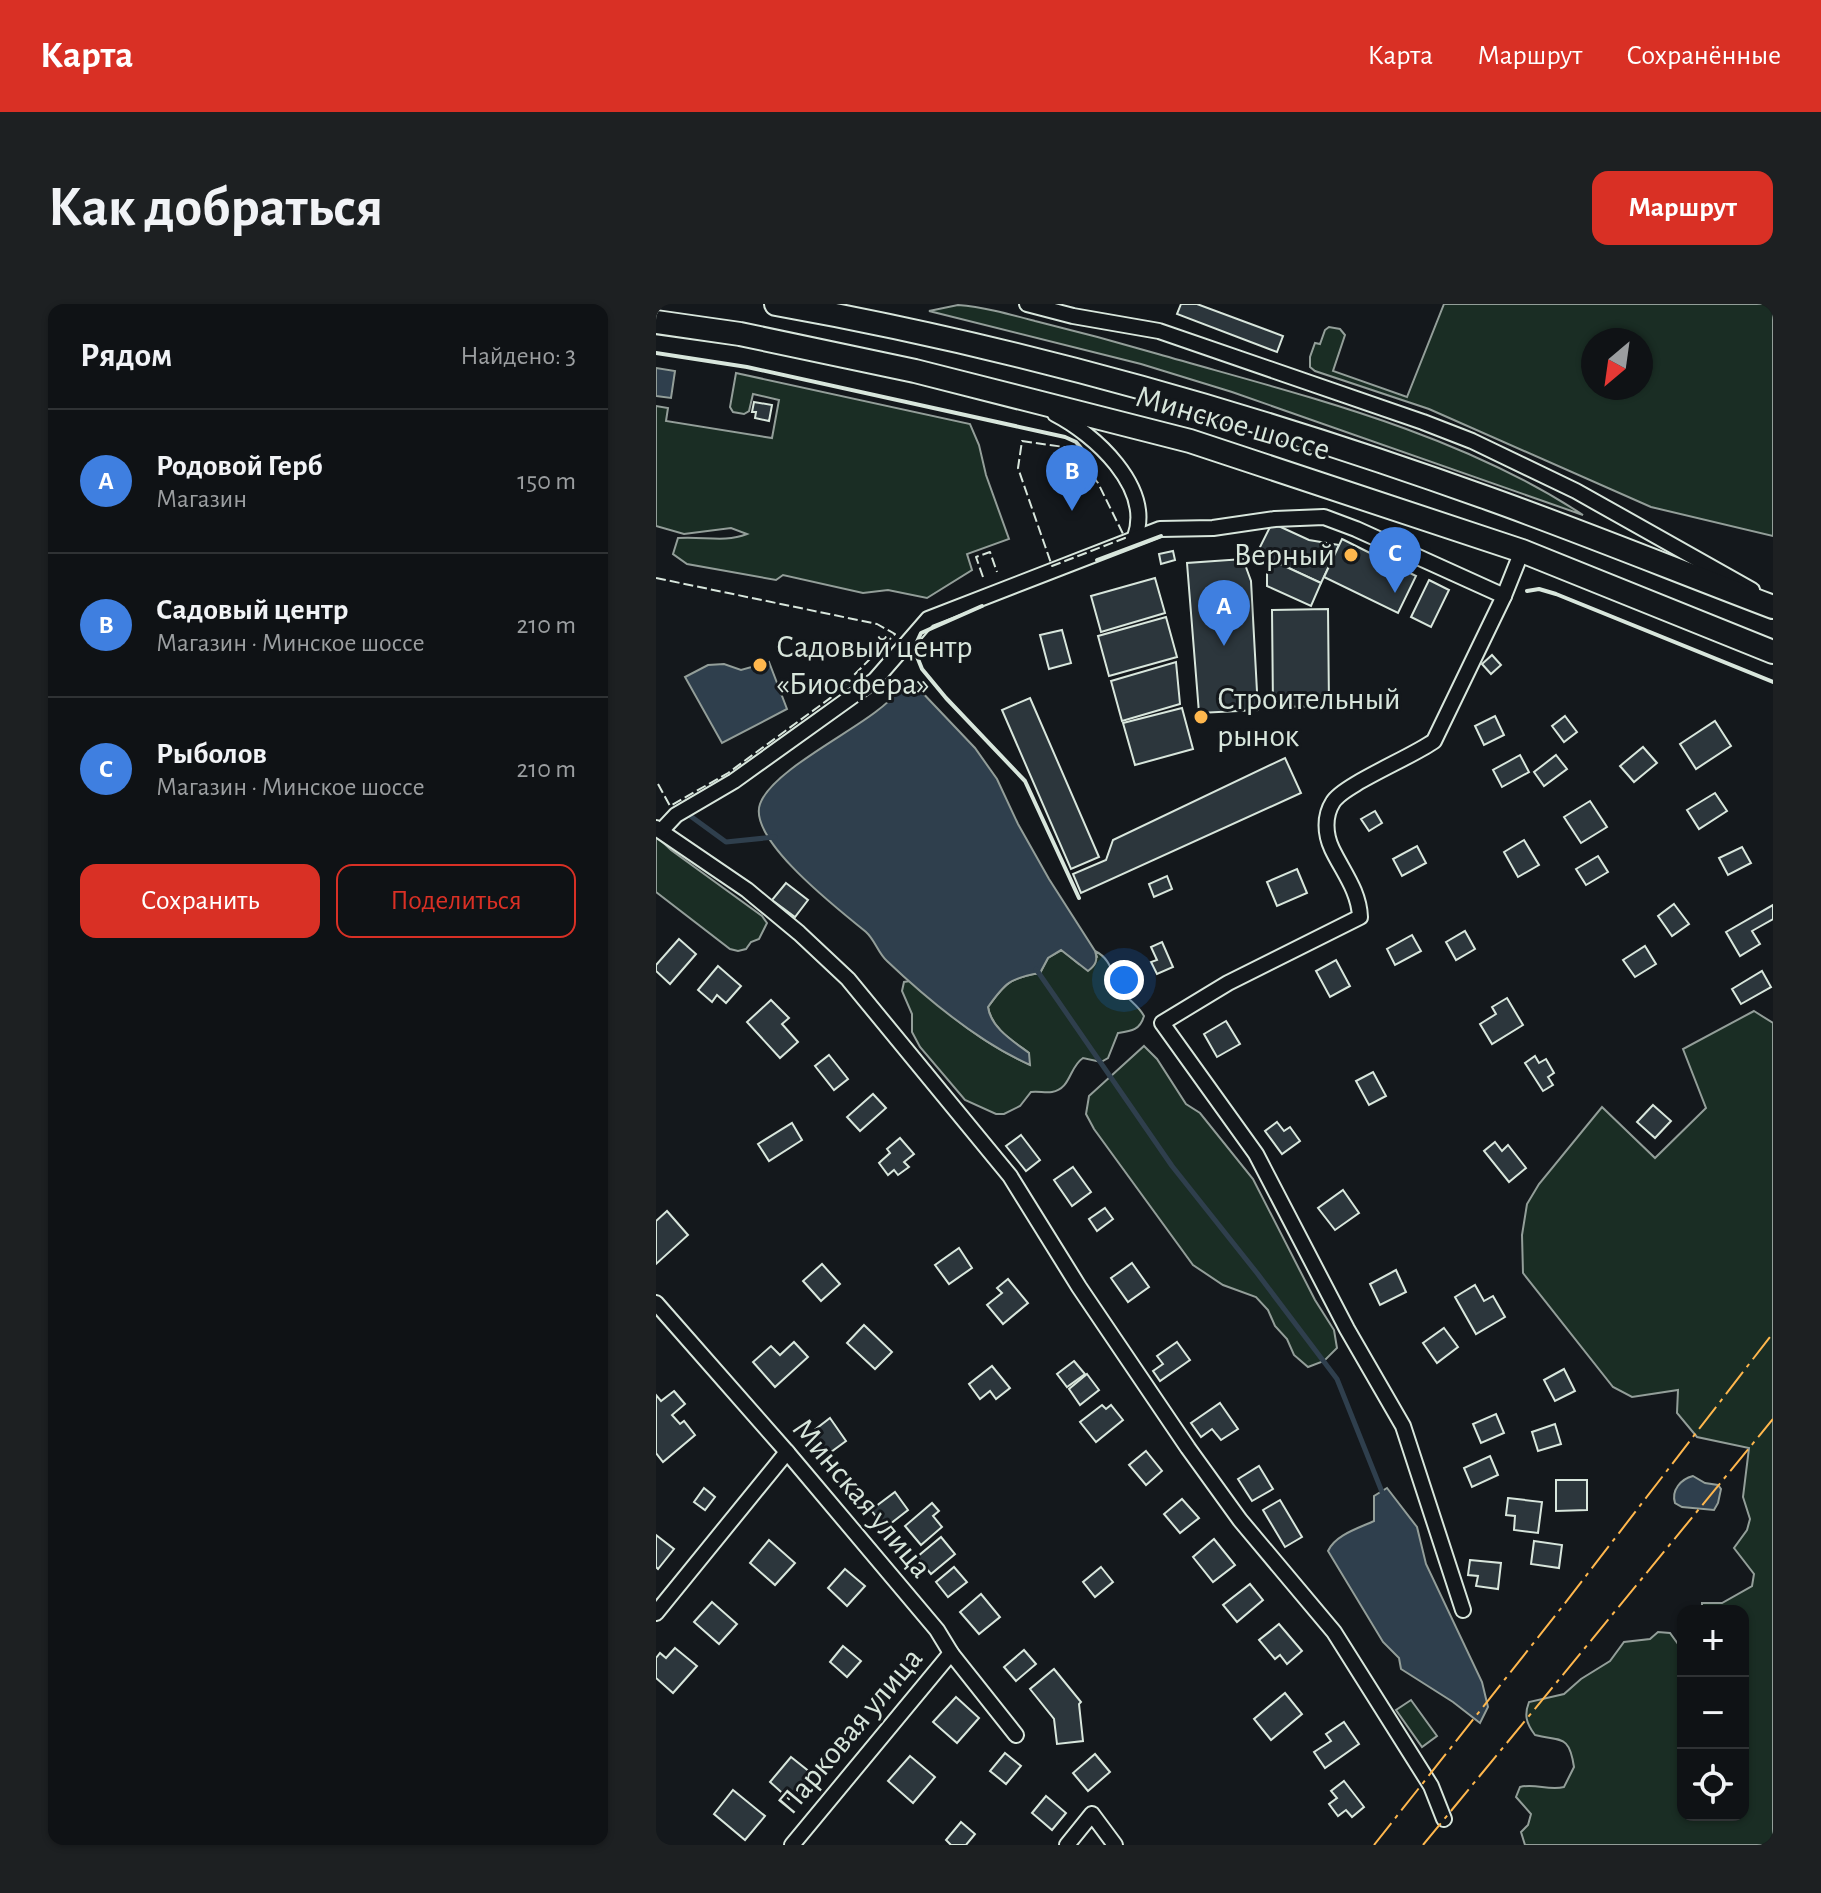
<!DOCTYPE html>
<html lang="ru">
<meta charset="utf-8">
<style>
body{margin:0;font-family:"Alegreya Sans",sans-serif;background:#1d2022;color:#f1f3f6}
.controls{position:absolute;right:24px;bottom:24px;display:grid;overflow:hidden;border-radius:16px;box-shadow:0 2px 6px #0004}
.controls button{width:72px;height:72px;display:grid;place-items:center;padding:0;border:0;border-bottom:2px solid #2f3234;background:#0f1215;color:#f1f3f6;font:40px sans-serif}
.compass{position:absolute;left:925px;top:24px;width:72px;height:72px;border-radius:50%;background:#0f1215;box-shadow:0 2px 6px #0004;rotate:209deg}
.you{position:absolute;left:468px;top:676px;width:28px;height:28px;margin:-20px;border:6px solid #fff;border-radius:50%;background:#1a73e8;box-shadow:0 0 0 12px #1a73e833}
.badge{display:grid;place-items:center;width:52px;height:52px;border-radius:50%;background:#d93025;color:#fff;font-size:26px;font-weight:700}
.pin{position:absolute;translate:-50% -66px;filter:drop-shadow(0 2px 4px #0008)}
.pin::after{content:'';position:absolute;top:42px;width:28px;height:24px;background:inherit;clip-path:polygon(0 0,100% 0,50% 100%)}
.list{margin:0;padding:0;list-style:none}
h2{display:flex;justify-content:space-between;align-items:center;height:104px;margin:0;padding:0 32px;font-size:34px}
h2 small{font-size:26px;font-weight:400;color:#9b9ea0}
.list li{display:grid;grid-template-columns:52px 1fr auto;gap:24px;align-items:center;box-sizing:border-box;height:144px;padding:0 32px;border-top:2px solid #2f3234}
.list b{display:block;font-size:30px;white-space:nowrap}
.list p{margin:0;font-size:26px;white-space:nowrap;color:#9b9ea0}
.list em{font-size:26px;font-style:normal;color:#9b9ea0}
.actions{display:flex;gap:16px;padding:24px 32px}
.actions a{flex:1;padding:18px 0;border:2px solid #d93025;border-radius:16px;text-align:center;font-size:28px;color:#d93025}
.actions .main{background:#d93025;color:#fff}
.icon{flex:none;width:44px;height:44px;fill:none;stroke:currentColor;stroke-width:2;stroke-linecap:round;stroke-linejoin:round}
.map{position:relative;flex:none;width:1117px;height:1541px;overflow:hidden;border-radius:16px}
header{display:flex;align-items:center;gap:48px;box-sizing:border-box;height:112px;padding:0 40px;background:#d93025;color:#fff}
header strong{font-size:38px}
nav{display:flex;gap:44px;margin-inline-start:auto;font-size:28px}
.intro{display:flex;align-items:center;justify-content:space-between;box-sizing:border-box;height:192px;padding:0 48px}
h1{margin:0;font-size:56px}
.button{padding:20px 36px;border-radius:16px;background:#d93025;color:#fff;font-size:28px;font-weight:700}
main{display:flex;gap:48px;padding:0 48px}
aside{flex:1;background:#0f1215;border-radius:16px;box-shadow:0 2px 6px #0004}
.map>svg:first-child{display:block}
.green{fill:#1a2d24;stroke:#939e99;stroke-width:2;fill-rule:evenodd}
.water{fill:#2f3f4d;stroke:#939e99;stroke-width:2}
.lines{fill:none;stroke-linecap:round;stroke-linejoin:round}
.stream{stroke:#2f3f4d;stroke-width:5}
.building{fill:#2c363c;stroke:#d8e6dc;stroke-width:2}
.minor-casing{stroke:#d8e6dc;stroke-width:18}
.trunk-casing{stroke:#d8e6dc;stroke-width:26}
.minor{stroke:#14181c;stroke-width:14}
.trunk{stroke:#14181c;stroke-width:22}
.fence{stroke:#d8e6dc;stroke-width:2;stroke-dasharray:10 4;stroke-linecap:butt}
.wall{stroke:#d8e6dc;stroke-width:4}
.power{stroke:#ffb74d;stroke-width:2;stroke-dasharray:28 6 4 6;stroke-linecap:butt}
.poi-dot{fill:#ffb74d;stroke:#14181c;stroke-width:3}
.labels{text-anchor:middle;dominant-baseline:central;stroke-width:6;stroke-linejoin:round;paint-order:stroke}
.street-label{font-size:32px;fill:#d8e6dc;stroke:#14181c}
.poi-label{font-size:32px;fill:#d8e6dc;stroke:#14181c;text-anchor:start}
</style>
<header>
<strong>Карта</strong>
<nav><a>Карта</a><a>Маршрут</a><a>Сохранённые</a></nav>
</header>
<div class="intro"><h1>Как добраться</h1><a class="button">Маршрут</a></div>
<main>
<aside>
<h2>Рядом<small>Найдено: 3</small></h2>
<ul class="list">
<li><span class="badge" style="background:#3f7fe0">A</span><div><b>Родовой Герб</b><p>Магазин</p></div><em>150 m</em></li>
<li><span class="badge" style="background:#3f7fe0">B</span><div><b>Садовый центр</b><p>Магазин · Минское шоссе</p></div><em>210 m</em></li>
<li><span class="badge" style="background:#3f7fe0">C</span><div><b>Рыболов</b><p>Магазин · Минское шоссе</p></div><em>210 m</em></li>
</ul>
<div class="actions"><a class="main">Сохранить</a><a>Поделиться</a></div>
</aside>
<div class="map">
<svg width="1117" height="1541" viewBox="0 0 1117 1541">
<rect width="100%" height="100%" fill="#14181c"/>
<g class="green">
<path d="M788 0H1117V232L995 203 773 105 659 67 654 63V53L659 39 664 40 669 26 673 23 684 25 689 31 677 67 751 93ZM937 36H985V84H937Z"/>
<path d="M302 1C328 3 353 10 379 17 420 27 461 38 502 50 648 92 799 127 927 211L576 88 485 60 273 7Z"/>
<path d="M80 69 314 120 323 141 330 171 353 235 311 250 316 266 271 294 232 286 207 289 127 271 120 276 31 260 17 250 22 234C48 232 68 239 91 230L75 224 28 230 0 222V102L12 104 10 117 116 134 123 96 97 90 93 107 88 110 77 108 74 103Z"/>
<path d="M0 532 15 546 106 612 111 619 103 635 95 638 90 645 82 647 74 645 0 588Z"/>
<path d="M406 646 423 660 441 653 439 647C456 655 456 672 465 686 472 696 482 701 488 712 484 726 476 727 462 729L452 754 445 758 427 754C413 763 415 785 396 788 389 789 382 787 375 788L364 802 348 810H340L309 796 264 743 256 728V710L246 687 248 678 254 677C291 709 328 741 373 760V749C357 737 335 724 332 703 349 679 354 674 384 669L392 654Z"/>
<path d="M1098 707 1117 719V1541H869L865 1528 872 1521 875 1510 860 1493 864 1483C879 1479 893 1487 908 1483L918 1463C913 1429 904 1438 879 1431 870 1419 868 1411 873 1398L908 1390 925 1375 954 1357 968 1338 994 1335 1002 1328 1014 1329 1027 1347V1511H1087V1307H1046V1299H1066L1096 1282 1098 1270 1078 1244 1091 1226 1094 1215 1087 1193 1093 1144 1041 1133 1021 1109 1022 1086 976 1093 957 1083 867 969 866 931 871 900 883 880 946 803 999 854 1050 804 1027 745Z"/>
<path d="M488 742 501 755 530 800 544 809 597 875 659 996 678 1026 681 1044 668 1057 652 1063 638 1051 631 1035 619 1022 612 1006 600 993 567 981 537 961 438 825 430 810 433 792Z"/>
<path d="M755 1396 781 1432 766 1443 740 1406Z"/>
</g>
<g class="water">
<path d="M0 64 19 67 15 94 0 92Z"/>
<path d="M113 358 131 405 66 439 29 373 52 361 68 360 85 366Z"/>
<path d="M249 381 261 383 319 444 341 475 362 520 393 575 439 647C442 656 440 661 432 667L405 646 392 654 384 669C354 674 349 679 332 703 335 724 357 737 373 749L374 761C321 737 273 697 231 657 222 649 219 636 210 628 186 608 91 536 104 500 115 468 194 429 222 406 232 399 241 389 249 381Z"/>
<path d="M1037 1172 1049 1179 1062 1181 1065 1185 1062 1199 1058 1206 1026 1203 1019 1199C1015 1186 1025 1175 1037 1172Z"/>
<path d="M731 1184 761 1223 770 1260 826 1378 832 1403 824 1419 797 1398 745 1365 743 1354 727 1338 672 1247C679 1231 703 1224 718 1217V1192Z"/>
</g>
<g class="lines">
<g class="stream">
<path d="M33 511 70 538 119 533"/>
<path d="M380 665 516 862 601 969 681 1075 726 1188"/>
</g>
</g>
<g class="building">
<path d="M525 0H541L627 32 621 48 521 10Z"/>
<path d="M98 98 116 101 113 117 99 114 100 108H96Z"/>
<path d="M616 219 653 236 683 241 665 279 611 254 603 245Z"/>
<path d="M686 235 760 272 742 309 668 273Z"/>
<path d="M517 247 519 256 505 260 503 250Z"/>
<path d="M611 254 665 279 655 302 611 282Z"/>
<path d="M587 255 595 277 602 406 543 409 531 259Z"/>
<path d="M499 274 509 309 445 328 435 292Z"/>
<path d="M773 276 793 286 775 323 755 313Z"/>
<path d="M672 305 673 402 617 403 616 306Z"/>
<path d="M510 313 521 353 453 372 442 332Z"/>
<path d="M406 326 415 359 393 365 384 331Z"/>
<path d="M836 351 845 361 835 370 826 360Z"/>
<path d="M520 358 524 400 466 417 455 377Z"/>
<path d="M374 394 443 553 415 565 346 406Z"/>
<path d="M526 404 537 445 479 461 467 419Z"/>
<path d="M839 412 848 431 828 441 819 422Z"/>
<path d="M909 412 921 428 908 438 896 422Z"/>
<path d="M1059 417 1075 442 1040 465 1024 440Z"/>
<path d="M987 443 1001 459 978 478 964 462Z"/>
<path d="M864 451 873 468 846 483 837 466Z"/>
<path d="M900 451 911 465 888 482 878 468Z"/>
<path d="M629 454 645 489 425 589 417 570 450 556 457 536Z"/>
<path d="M1059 489 1071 507 1043 525 1031 506Z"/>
<path d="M934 497 951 523 925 539 908 513Z"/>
<path d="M719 507 726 519 713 527 705 515Z"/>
<path d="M868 536 883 561 862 573 848 548Z"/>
<path d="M761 542 770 559 746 572 737 555Z"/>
<path d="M1086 543 1095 559 1072 571 1063 554Z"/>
<path d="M942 552 952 568 930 581 920 565Z"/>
<path d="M641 565 651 589 621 602 611 578Z"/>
<path d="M511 572 516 585 498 593 493 580Z"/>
<path d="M130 579 152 596 139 613 116 596Z"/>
<path d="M1018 600 1033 620 1016 632 1002 612Z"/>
<path d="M1117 601V615L1096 627 1104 640 1084 652 1070 628Z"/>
<path d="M809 627 819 645 800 656 790 638Z"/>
<path d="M756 631 765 647 739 661 731 645Z"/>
<path d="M23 635 40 650 14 680 0 667V661Z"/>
<path d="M506 638 517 663 501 670 495 658 501 656 495 643Z"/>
<path d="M989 642 1000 660 979 673 967 656Z"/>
<path d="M680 656 694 682 674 693 660 667Z"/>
<path d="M62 662 85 682 70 699 61 691 56 698 42 686Z"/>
<path d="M1106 667 1115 683 1085 700 1076 685Z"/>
<path d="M851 694 867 721 836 740 824 720 840 710 836 703Z"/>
<path d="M115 696 133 714 126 720 142 738 124 754 91 718Z"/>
<path d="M570 717 584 740 561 753 548 730Z"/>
<path d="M173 751 192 775 178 786 159 762Z"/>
<path d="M879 752 883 759 890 755 898 769 892 773 897 781 887 787 869 759Z"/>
<path d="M717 768 730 792 713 801 700 777Z"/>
<path d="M217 790 230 804 204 827 191 813Z"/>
<path d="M997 801 1015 817 999 834 981 818Z"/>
<path d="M621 818 628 827 634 823 644 837 626 850 609 827Z"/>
<path d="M136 819 146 836 113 857 102 840Z"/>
<path d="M365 831 384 856 370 867 350 842Z"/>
<path d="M244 834 258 850 248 858 253 863 242 871 238 866 232 871 223 859 234 849 231 845Z"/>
<path d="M839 838 846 847 852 841 870 864 853 878 828 847Z"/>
<path d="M417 863 435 888 416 902 398 876Z"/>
<path d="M687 886 703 909 679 926 662 904Z"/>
<path d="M449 904 457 915 441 927 433 915Z"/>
<path d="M11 907 32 931 0 960V917Z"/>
<path d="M303 944 316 964 293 980 279 961Z"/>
<path d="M476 959 493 983 472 998 455 974Z"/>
<path d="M166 960 184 980 165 997 147 977Z"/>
<path d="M740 966 750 988 724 1001 714 980Z"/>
<path d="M352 975 372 999 347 1020 331 1001 346 989 341 984Z"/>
<path d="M819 981 828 997 837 992 849 1013 820 1030 799 993Z"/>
<path d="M208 1021 236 1048 219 1065 191 1039Z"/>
<path d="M788 1024 802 1043 781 1059 767 1039Z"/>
<path d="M138 1038 152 1053 119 1083 97 1058 115 1042 124 1051Z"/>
<path d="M521 1038 534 1056 504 1077 497 1067 507 1060 501 1052Z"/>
<path d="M418 1057 429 1070 411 1083 401 1070Z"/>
<path d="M336 1062 354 1084 340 1095 334 1087 324 1095 313 1080Z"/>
<path d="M908 1065 919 1087 899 1097 888 1076Z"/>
<path d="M431 1070 443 1086 424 1101 413 1085Z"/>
<path d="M18 1087 29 1100 16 1111 24 1120 28 1117 39 1131 7 1158 0 1149V1091L5 1097Z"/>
<path d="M564 1099 582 1125 565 1136 556 1125 545 1133 535 1119Z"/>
<path d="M446 1101 450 1105 455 1101 467 1116 440 1138 424 1118Z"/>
<path d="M840 1110 848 1129 825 1139 817 1120Z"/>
<path d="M174 1114 190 1137 168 1153 152 1131Z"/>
<path d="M899 1120 905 1140 882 1147 876 1128Z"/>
<path d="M490 1147 506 1167 490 1181 473 1161Z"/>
<path d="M834 1152 842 1171 816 1183 808 1164Z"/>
<path d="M603 1162 617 1185 596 1197 582 1175Z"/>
<path d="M900 1176H931V1206L900 1207Z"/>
<path d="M48 1184 59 1193 49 1206 38 1198Z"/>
<path d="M239 1188 252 1206 229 1224 215 1206Z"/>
<path d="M852 1194 886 1198 882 1229 858 1226 859 1212 850 1211Z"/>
<path d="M526 1195 543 1214 524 1229 508 1210Z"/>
<path d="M624 1196 646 1233 629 1243 607 1206Z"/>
<path d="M276 1199 283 1207 277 1212 286 1223 265 1241 249 1222Z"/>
<path d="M0 1231 18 1245 2 1265 0 1263Z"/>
<path d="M285 1233 299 1250 275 1270 261 1253Z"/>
<path d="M558 1235 579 1261 557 1278 537 1253Z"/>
<path d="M113 1236 139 1259 119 1281 94 1259Z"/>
<path d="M878 1237 906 1241 903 1264 875 1260Z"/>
<path d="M814 1256 845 1259 842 1285 820 1282 822 1272 812 1271Z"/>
<path d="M298 1263 311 1278 292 1293 280 1278Z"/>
<path d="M445 1263 457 1278 439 1293 427 1278Z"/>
<path d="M189 1265 209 1282 191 1302 172 1284Z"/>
<path d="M594 1280 607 1296 581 1318 567 1301Z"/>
<path d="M325 1290 344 1313 323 1330 304 1308Z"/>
<path d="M56 1298 81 1320 63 1340 38 1318Z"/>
<path d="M623 1320 646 1347 631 1360 624 1351 619 1355 603 1336Z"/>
<path d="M187 1342 205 1357 191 1373 174 1358Z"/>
<path d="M19 1344 41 1362 17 1389 0 1374V1354L4 1349 10 1354Z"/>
<path d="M368 1346 380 1360 360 1377 348 1363Z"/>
<path d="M398 1365 425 1398 423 1400 427 1437 401 1440 398 1415 374 1385Z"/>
<path d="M629 1389 646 1410 615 1436 598 1415Z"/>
<path d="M300 1393 323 1414 301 1439 277 1418Z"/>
<path d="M688 1418 703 1440 669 1464 658 1448 675 1437 670 1430Z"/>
<path d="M349 1449 365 1462 350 1480 334 1467Z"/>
<path d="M439 1450 454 1468 432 1487 417 1469Z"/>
<path d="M254 1452 279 1473 257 1499 232 1477Z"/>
<path d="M135 1453 155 1469 133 1495 114 1478Z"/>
<path d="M688 1477 708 1503 696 1513 690 1506 682 1512 673 1500 681 1494 675 1487Z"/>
<path d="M77 1486 109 1512 89 1536 58 1510Z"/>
<path d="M390 1492 410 1509 396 1526 376 1509Z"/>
<path d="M305 1518 319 1530 310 1541H295L290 1536Z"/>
</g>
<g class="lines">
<defs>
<g id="minor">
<path d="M371 0 417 12 503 27 767 118 816 137 920 187 1096 286"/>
<path d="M399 110C438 130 497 183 479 233"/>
<path d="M0 524 91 586 143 629 192 675 354 872 423 983 532 1144 584 1216 678 1328 775 1482 788 1515"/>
<path d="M5 527 20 511 78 477 219 376 272 315 504 225 557 224 619 215 668 213 700 225 848 292"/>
<path d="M0 999 131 1148 281 1326 295 1349 360 1431"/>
<path d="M807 1306 747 1122 691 1025 600 850 506 719 572 679 704 613C703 587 687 568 676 545 669 530 668 512 677 498 687 481 756 453 778 437L848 292 866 247"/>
<path d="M0 1309 131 1148"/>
<path d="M136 1541 295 1349"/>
<path d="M411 1541 436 1510 459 1541"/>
</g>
<g id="trunk">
<path d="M120 0C362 43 603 112 834 195 929 229 1022 267 1117 303"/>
<path d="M0 18 84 30 259 67 534 137 866 247 1117 348"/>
</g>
</defs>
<use href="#minor" class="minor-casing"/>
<use href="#trunk" class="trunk-casing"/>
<use href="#minor" class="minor"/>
<use href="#trunk" class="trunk"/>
<g class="fence">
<path d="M366 137 415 144 442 179 469 234 396 262 362 164Z"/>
<path d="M327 273 320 253 334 248 341 268"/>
<path d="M0 274 221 320 239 330 177 392 72 469 14 502 2 480"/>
</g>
<g class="wall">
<path d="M0 49 91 63 409 133 420 138 439 161"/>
<path d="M441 256 505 232"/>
<path d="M871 287 883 285 900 290 1117 378"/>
<path d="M326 302 265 329 260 340V350L266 365 290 394 369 477 423 594"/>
</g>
<g class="power">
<path d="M718 1541 906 1303 1117 1029"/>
<path d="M767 1541 1117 1115"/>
</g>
</g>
<g class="poi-dot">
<circle cx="695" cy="251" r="8"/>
<circle cx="104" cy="361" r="8"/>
<circle cx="545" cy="413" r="8"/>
</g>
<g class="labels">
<g class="street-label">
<text transform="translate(577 119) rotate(16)">Минское шоссе</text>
<text transform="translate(206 1194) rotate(50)">Минская улица</text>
<text transform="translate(194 1427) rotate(-50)">Парковая улица</text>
</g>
<g class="poi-label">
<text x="679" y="251" text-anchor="end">Верный</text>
<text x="120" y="343">Садовый центр<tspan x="120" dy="37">«Биосфера»</tspan></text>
<text x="561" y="395">Строительный<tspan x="561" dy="37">рынок</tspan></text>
</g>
</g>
</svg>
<div class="controls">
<button>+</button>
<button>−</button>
<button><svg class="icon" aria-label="locate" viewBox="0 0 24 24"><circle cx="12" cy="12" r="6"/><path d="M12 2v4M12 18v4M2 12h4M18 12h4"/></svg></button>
</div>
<svg class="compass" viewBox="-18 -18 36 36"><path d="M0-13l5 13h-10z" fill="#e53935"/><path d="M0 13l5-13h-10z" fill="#9b9ea0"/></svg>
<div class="you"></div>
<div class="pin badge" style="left:568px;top:342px;background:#3f7fe0">A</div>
<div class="pin badge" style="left:416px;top:207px;background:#3f7fe0">B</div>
<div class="pin badge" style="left:739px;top:289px;background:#3f7fe0">C</div>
</div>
</main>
